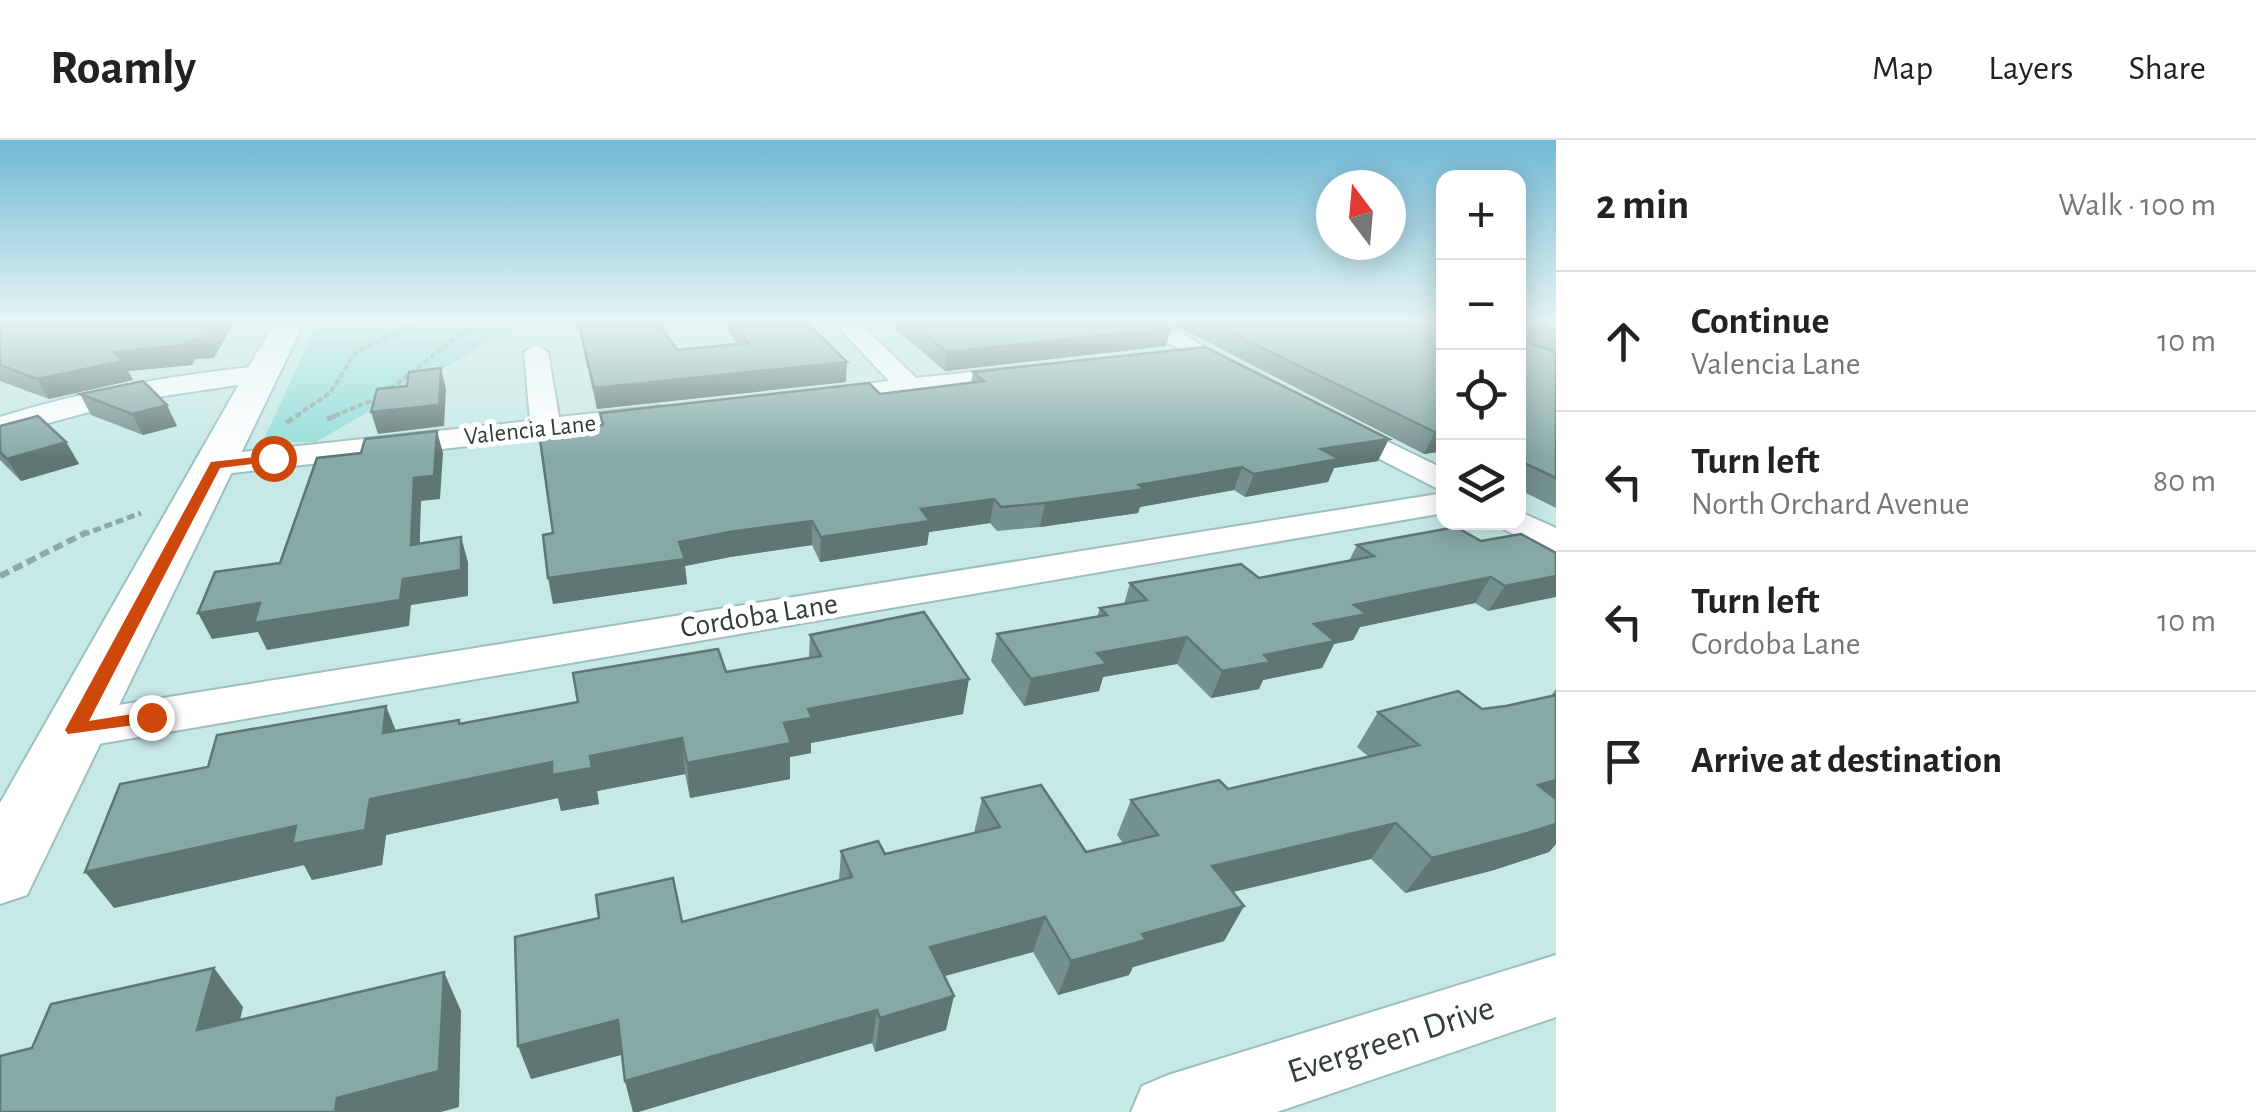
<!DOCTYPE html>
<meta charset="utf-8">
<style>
body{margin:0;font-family:"Alegreya Sans",sans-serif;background:#f2f2f2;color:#222}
.controls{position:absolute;right:30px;top:30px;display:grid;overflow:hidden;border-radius:20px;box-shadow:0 5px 25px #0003}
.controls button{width:90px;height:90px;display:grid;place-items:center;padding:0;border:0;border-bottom:2px solid #e0e0e0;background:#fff;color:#222;font:50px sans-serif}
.compass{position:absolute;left:1316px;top:30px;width:90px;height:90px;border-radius:50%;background:#fff;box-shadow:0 5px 25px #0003;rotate:344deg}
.stop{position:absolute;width:30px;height:30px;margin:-22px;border:8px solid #ce480b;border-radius:50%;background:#fff}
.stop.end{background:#ce480b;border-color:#fff;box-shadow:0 2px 10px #0008}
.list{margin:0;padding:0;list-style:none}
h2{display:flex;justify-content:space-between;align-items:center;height:130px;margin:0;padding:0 40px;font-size:42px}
h2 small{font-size:32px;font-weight:400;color:#767676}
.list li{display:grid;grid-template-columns:65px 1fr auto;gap:30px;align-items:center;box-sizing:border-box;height:140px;padding:0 40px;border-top:2px solid #e0e0e0}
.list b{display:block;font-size:38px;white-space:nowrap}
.list p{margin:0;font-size:32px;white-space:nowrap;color:#767676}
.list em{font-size:32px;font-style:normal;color:#767676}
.icon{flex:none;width:55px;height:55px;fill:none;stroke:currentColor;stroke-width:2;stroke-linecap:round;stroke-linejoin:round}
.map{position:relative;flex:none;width:1556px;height:972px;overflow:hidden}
header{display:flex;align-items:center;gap:60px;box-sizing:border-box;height:140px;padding:0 50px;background:#fff;border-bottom:2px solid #e0e0e0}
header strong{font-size:48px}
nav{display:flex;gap:55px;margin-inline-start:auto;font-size:35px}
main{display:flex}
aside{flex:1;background:#fff}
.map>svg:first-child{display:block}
.green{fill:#92ddd7}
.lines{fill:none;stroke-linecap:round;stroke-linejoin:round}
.minor-casing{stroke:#9dbfbc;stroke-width:4}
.tertiary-casing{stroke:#9dbfbc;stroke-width:4}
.path-far2{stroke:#8da9a6;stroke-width:4;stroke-dasharray:6 2.5;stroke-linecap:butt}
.path-far1{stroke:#8da9a6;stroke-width:5;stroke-dasharray:8 4;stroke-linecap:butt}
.path{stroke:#8da9a6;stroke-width:6;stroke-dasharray:10 5;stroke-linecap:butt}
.minor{fill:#fff;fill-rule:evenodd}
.tertiary{fill:#fff;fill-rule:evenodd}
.wall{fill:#74918f}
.shaded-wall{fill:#5e7674}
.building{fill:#87a9a6;stroke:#5e7674;stroke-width:2.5}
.route{fill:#ce480b}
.labels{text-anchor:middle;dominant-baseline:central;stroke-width:10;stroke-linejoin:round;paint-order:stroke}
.far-street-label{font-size:25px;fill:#2f3d3c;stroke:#fff}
.street-label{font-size:30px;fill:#2f3d3c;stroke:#fff}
.near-street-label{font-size:35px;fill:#2f3d3c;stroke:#fff}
</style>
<header>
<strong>Roamly</strong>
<nav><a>Map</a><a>Layers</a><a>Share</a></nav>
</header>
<main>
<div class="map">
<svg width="1556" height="972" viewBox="0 0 1556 972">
<rect width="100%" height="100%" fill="#c6e9e6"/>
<path class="green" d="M318 181H525L316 302H270L265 297Z"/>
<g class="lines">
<defs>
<g id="minor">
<path d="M840 181H858L916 238 1028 226 1041 234 1028 242 810 263 806 257 810 251 889 241 841 190Z"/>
<path d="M1131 181H1159L1253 234 1240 242 1231 240Z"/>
<path d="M536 205 548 212 559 277 660 266 674 275 660 284 215 335 199 325 215 315 530 281 524 212Z"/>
<path d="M262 226 275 234 271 240 130 261 0 296V277C86 250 173 235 262 226Z"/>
<path d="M1333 275 1444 329V352L1323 290 1318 284 1323 278Z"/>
<path d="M1444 353V373L75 608 58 602 50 590 58 578 75 572Z"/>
<path d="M1518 371 1556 388V414L1505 390 1500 382H1518Z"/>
<path d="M1556 815V877L1277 972H1131L1142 946 1168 935Z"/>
</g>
<path id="tertiary" d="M275 181H305L27 755 0 764V663Z"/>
</defs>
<use href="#minor" class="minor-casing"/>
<use href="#tertiary" class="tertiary-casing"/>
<g class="path-far2">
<path d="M390 249 478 181"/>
<path d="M296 276 330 253 356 212 419 181"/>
<path d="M334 276 380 257"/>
</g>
<g class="path-far1">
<path d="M327 279 340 274"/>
<path d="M286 283 300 274"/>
<path d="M82 395 141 373"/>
</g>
<path class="path" d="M0 436 87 392"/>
<use href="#minor" class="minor"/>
<use href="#tertiary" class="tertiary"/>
</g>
<g class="wall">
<path d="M0 181 214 218 195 219 192 225 128 231 133 240 49 259 0 241Z"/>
<path d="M577 181 677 210 737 204 722 181H805L846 242 597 269Z"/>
<path d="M886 181H1159L1166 206 945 231Z"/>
<path d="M1167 181H1444V311L1424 314Z"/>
<path d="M1518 181H1556V368L1518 349Z"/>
<path d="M973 232 1378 321 1334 328 1328 342 1245 357 1234 350 1140 367 1138 373 1040 387 997 391 990 383 929 392 927 405 820 422 812 405 730 417 685 426 687 444 553 464V393L602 285 600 273 880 254 971 243Z"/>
<path d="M80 254 177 286 143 295 91 275Z"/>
<path d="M0 286 66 302 79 324 21 341 0 320Z"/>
<path d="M1357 405 1556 413 1488 471 1475 463 1360 487 1353 500 1334 504 1322 528 1263 540 1259 549 1211 558 1177 524 1103 537 1099 551 1024 566 991 521 997 494 1097 477 1100 468 1124 464 1130 443 1259 438 1349 421Z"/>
<path d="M810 495 963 574 811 603V613L790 617V639L690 658 685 634 597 651 599 664 561 671 558 658 386 695 382 725 312 740 304 725 114 768 396 591 459 580 461 584 578 562 726 532 809 518Z"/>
<path d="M1556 549V704L1549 712 1494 730 1405 753 1371 719 1233 752 1244 766 1224 801 1133 827 1129 835 1058 855 1033 812 944 836 946 890 875 912 872 903 638 972H633L625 941 622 914 531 939 682 782 839 741 841 711 885 714 974 693 982 658 1086 712 1123 703 1117 695 1131 660 1228 649 1369 617 1357 607 1378 572 1482 569 1506 566 1550 557Z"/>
</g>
<g class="shaded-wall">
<path d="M217 181H235L214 218 195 219 192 225 128 231 133 240 49 259 37 239 114 212 187 200Z"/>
<path d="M1171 188 1166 206 945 231 947 212Z"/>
<path d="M847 222 846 242 597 269 594 248Z"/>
<path d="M441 228 446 249 444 286 378 294 371 272Z"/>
<path d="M167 265 177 286 143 295 132 274Z"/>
<path d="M437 291 443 313 440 359 421 361 419 430 411 405 414 338Z"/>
<path d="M1444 291V311L1424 314 1435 292Z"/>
<path d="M1389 299 1378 321 1334 328 1328 342 1245 357 1254 334 1321 309Z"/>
<path d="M66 302 79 324 21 341 7 319Z"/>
<path d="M1242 327 1234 350 1140 367 1138 373 1040 387 1045 363Z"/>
<path d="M994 359 990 383 929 392 927 405 820 422 821 397 921 369Z"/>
<path d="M812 381V405L730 417 685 426 687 444 553 464 548 438 679 402 729 392Z"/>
<path d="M461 397 468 422V456L411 465 409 486 267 510 258 492 212 499 198 473 403 439Z"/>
<path d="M1556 436V457L1488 471 1505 446Z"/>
<path d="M1491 437 1475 463 1360 487 1353 500 1334 504 1322 528 1263 540 1259 549 1211 558 1222 531 1264 515 1314 484 1354 465Z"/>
<path d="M1187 497 1177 524 1103 537 1099 551 1024 566 1031 539 1097 513Z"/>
<path d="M969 539 963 574 811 603V613L790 617V639L690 658 687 623 784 583 808 569Z"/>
<path d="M386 566 400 601 383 593Z"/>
<path d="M682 598 685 634 597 651 599 664 561 671 558 658 386 695 382 725 312 740 304 725 114 768 85 732 296 686 370 659 552 622Z"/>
<path d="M1556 640V667L1538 645Z"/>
<path d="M1396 683 1371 719 1194 761 1212 726Z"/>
<path d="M1556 684V704L1549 712 1494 730 1405 753 1432 718Z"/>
<path d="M1244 766 1224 801 1133 827 1129 835 1058 855 1071 821 1142 794Z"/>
<path d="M1045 777 1033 812 923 842 930 807Z"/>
<path d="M214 828 243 867 229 928 197 890Z"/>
<path d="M444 832 461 871 459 967 441 972H335L337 958Z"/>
<path d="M954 856 946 890 875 912 880 878Z"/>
<path d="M877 870 872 903 638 972H633L625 941Z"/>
<path d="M618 880 625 914 531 939 518 906Z"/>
</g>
<g class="building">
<path d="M0 181H217L206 199 187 200 184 205 114 212 123 221 37 239 0 225Z"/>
<path d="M578 181H657L677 210 748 203 733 181H805L847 222 594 248Z"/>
<path d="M909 181H1159L1171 188 947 212Z"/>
<path d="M1207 181H1444V291L1435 292Z"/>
<path d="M1518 181H1556V190L1526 182 1525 202 1556 212V338L1518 320Z"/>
<path d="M1205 207 1389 299 1321 309 1339 319 1254 334 1242 327 1139 345 1145 349 1045 363 1001 367 994 359 921 369 930 381 821 397 812 381 729 392 679 402 685 419 548 438 543 395 553 393 539 292 603 285 600 273 869 243 880 254 984 241 973 232Z"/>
<path d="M441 228 439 265 371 272 377 249 407 246 409 232Z"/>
<path d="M143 241 167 265 132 274 80 254Z"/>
<path d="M38 276 66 302 7 319 0 312V286Z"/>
<path d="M437 291 434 336 414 338 411 405 461 397V430L403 439 400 460 254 483 260 463 198 473 215 432 280 423 317 318 361 313 365 299Z"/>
<path d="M1456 387 1481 401 1521 394 1556 413V436L1505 446 1491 437 1354 465 1367 474 1314 484 1335 501 1264 515 1271 522 1222 531 1187 497 1097 513 1107 524 1031 539 997 494 1107 475 1100 468 1147 460 1130 443 1241 424 1259 438 1374 416 1357 405Z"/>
<path d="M924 472 969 539 808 569 812 578 784 583 791 603 687 623 682 598 590 616 592 628 552 635V622L370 659 365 690 292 704 296 686 85 732 120 644 208 627 217 595 386 566 383 593 459 580V584L578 562 573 533 718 509 726 532 821 516 810 495Z"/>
<path d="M1458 551 1482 569 1506 566 1556 555V640L1538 645 1556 659V684L1524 694 1432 718 1396 683 1212 726 1244 766 1142 794 1146 800 1071 821 1045 777 930 807 954 856 880 878 877 870 625 941 618 880 518 906 515 797 599 778 596 755 673 738 682 782 852 737 841 711 878 701 885 714 1000 687 982 658 1041 645 1086 712 1158 695 1131 660 1219 640 1228 649 1419 605 1378 572Z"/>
<path d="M214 828 197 890 444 832 439 931 337 958 335 972H0V916L32 908 51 864Z"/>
</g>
<linearGradient id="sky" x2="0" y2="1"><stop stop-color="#71b9d5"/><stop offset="0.57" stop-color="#e5f5f4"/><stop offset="1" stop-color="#e5f5f4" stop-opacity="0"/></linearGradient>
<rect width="1556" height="317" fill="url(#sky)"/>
<path class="route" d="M273 315 277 321 220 328 89 581 151 571 157 573V582L68 594 65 590 211 322Z"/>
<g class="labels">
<g class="far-street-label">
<text transform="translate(530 290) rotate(-6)">Valencia Lane</text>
</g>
<g class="street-label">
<text transform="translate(759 476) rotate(-9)">Cordoba Lane</text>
</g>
<g class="near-street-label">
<text transform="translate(1391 900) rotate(-18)">Evergreen Drive</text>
</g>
</g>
</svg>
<div class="controls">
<button>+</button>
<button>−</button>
<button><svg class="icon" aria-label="locate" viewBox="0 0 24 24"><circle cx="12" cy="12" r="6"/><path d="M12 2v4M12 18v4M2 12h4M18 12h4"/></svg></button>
<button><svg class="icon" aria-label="layers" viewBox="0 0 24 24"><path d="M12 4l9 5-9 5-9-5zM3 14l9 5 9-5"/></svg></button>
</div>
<svg class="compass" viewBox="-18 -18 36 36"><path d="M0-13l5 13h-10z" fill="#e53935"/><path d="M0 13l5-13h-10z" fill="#767676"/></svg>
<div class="stop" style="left:273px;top:318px"></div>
<div class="stop end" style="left:151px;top:577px"></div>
</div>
<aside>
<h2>2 min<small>Walk · 100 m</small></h2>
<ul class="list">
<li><svg class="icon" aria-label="ahead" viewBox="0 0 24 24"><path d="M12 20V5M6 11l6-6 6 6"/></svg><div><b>Continue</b><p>Valencia Lane</p></div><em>10 m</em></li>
<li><svg class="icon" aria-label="left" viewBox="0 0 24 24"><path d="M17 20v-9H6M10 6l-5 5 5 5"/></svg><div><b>Turn left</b><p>North Orchard Avenue</p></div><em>80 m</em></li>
<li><svg class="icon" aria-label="left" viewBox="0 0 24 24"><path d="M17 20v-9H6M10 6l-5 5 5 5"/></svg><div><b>Turn left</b><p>Cordoba Lane</p></div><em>10 m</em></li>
<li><svg class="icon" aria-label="arrive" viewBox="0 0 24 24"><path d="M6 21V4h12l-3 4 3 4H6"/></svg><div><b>Arrive at destination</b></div></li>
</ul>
</aside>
</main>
